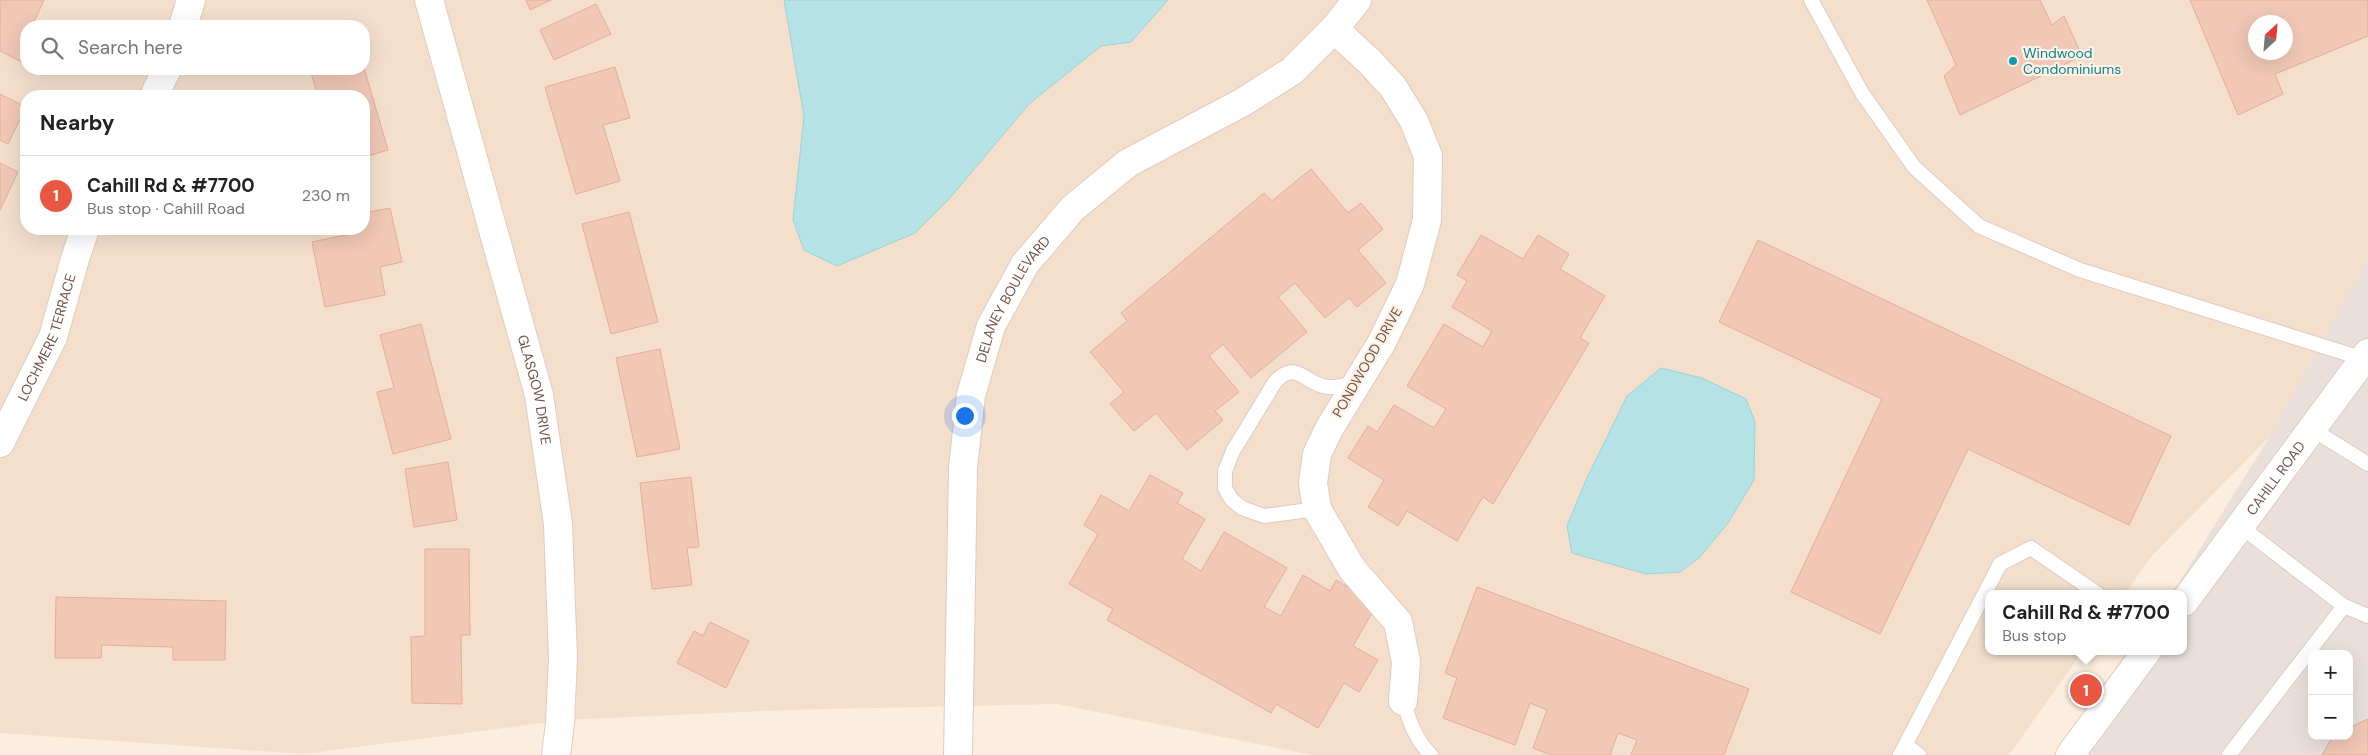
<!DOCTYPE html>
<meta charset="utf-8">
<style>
body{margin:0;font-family:"DM Sans",sans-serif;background:#f6f6f6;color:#222}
.controls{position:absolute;right:15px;bottom:15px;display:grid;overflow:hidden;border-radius:10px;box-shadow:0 5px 20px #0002}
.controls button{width:45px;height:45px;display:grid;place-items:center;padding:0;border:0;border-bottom:1px solid #e0e0e0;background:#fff;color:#222;font:25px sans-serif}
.compass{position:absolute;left:2248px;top:15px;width:45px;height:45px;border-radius:50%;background:#fff;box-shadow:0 5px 20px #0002;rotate:26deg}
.you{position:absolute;left:964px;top:415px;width:18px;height:18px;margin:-12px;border:4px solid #fff;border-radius:50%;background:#1a73e8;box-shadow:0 0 0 8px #1a73e833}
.badge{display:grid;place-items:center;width:32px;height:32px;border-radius:50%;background:#e85742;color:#fff;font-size:16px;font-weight:700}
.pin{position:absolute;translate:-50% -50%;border:2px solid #fff;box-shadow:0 1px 5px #0006}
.popup{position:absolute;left:1985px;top:590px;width:202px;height:65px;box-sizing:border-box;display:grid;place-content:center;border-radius:10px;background:#fff;filter:drop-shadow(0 1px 4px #0005);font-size:16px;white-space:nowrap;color:#767676}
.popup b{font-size:19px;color:#222}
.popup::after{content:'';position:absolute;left:50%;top:100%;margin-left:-10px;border:10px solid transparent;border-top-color:#fff}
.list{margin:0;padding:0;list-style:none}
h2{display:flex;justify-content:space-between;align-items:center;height:65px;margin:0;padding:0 20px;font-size:21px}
h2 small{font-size:16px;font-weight:400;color:#767676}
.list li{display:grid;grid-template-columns:32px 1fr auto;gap:15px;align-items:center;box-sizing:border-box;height:80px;padding:0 20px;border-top:1px solid #e0e0e0}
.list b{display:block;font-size:19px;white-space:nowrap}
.list p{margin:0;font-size:16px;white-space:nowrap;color:#767676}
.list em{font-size:16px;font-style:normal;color:#767676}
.icon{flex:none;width:28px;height:28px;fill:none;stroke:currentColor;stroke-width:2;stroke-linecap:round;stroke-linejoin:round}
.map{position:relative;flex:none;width:2368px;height:755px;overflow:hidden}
.search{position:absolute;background:#fff;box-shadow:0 5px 20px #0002;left:20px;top:20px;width:350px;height:55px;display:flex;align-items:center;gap:12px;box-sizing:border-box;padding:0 18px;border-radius:20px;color:#767676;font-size:19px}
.panel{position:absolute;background:#fff;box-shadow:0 5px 20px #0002;left:20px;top:90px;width:350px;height:145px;border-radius:20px}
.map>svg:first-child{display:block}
.residential{fill:#f4dfcd;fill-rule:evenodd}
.industrial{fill:#eae0db;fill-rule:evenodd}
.water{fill:#b4e2e5;stroke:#9ad3d7}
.building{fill:#f1c8b6;stroke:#e4ad96;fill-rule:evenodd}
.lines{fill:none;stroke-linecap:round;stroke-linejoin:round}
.lane-casing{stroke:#e2cbbe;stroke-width:16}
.street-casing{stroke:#e2cbbe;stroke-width:30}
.secondary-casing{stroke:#e7cbbb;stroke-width:30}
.lane{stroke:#fff;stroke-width:14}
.street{stroke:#fff;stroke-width:28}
.secondary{stroke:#fff;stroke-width:28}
.culture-dot{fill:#0f9aa8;stroke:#fff2e4;stroke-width:2}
.labels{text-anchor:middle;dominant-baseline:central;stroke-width:4.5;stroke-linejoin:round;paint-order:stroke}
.culture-label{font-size:14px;fill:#0d838f;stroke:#fff2e4;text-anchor:start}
.street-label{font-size:14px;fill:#725247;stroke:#fff2e4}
</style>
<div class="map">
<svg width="2368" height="755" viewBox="0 0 2368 755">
<rect width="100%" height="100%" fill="#fceede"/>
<path class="residential" d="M0 0H2368V259L2274 432 2150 558 2125 594H1988V651H2083L2009 755H1313L1057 704 789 710 565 720 304 754 0 733ZM2256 22H2286V52H2256ZM26 26H364V69H26ZM26 96H364V229H26Z"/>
<path class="industrial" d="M2368 258V755H2071L2136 651H2184V594H2172L2270 436ZM2312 654H2349V736H2312Z"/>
<g class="water">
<path d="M784 0H1168L1131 42 1101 46 1029 104 950 198 915 233 837 266 804 250 793 220 804 116Z"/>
<path d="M1661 368 1702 378 1746 399 1755 422 1754 480 1728 523 1699 558 1680 572 1646 574 1572 553 1567 526 1586 480 1627 396Z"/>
</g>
<g class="building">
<path d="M0 0H44L32 26H26V64L0 51Z"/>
<path d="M526 0H551L530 10Z"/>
<path d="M1927 0H2040L2052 25 2064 16 2082 56 1960 115 1944 76 1956 65Z"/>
<path d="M2190 0H2368V36L2275 74 2283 94 2238 115ZM2256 22H2286V52H2256Z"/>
<path d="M596 4 611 34 554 60 540 30Z"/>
<path d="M349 20 351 26H327Z"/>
<path d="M615 67 630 118 603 125 620 181 576 194 545 87Z"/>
<path d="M364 68 388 150 364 157V96H318L310 69Z"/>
<path d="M36 69H47L45 73Z"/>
<path d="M0 94 26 107 8 144 0 140Z"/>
<path d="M0 163 18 172 0 210Z"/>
<path d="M1311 169 1348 213 1361 203 1383 229 1358 250 1386 283 1357 307 1349 298 1325 318 1295 283 1278 297 1307 332 1251 378 1223 344 1209 356 1239 392 1215 411 1223 420 1187 450 1156 413 1134 431 1110 404 1124 392 1090 352 1127 321 1121 313 1264 193 1272 201Z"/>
<path d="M390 208 402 262 380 267 385 295 325 307 312 242 355 233 354 229H364V213Z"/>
<path d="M629 212 658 322 611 334 582 224Z"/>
<path d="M1481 235 1523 259 1538 235 1569 254 1560 269 1605 296 1580 338 1589 343 1493 504 1483 497 1457 541 1407 511 1398 526 1368 507 1384 480 1348 458 1368 426 1377 432 1394 405 1434 428 1446 409 1407 386 1444 324 1483 347 1492 331 1452 307 1467 281 1457 275Z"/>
<path d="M1758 240 2171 436 2129 525 1968 449 1880 634 1791 592 1882 399 1719 322Z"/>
<path d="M421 324 451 439 393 454 377 392 394 388 380 335Z"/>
<path d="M660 349 680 449 637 457 616 358Z"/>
<path d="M448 462 457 520 414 527 405 469Z"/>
<path d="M1150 475 1183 493 1177 503 1205 519 1182 559 1201 571 1224 532 1287 568 1264 607 1281 616 1303 575 1330 591 1336 580 1377 604 1353 646 1378 660 1359 692 1344 683 1318 728 1276 704 1271 713 1107 620 1113 609 1069 584 1098 534 1084 525 1101 495 1129 511Z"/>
<path d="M691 477 699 547 687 548 692 585 652 589 640 483Z"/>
<path d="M425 549H469L470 635H461L462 704 412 703 411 637 425 636Z"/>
<path d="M1477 587 1749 689 1724 755H1631L1637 740 1618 733 1610 755H1551L1533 748 1547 710 1530 703 1515 745 1443 718 1457 678 1445 673Z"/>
<path d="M56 597 226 601 225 660H173V647L102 645 101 658H55Z"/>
<path d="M710 622 749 641 726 688 677 663 694 631 703 636Z"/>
<path d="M2368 719V755H2322L2333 736H2349V728Z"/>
</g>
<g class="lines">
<defs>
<g id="lane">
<path d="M1811 0 1862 93 1914 167 1979 226 2080 270 2364 359"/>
<path d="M2312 429 2368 464"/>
<path d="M1317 509 1264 516 1242 508 1231 499 1225 488V471L1233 451 1275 382C1295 361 1302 380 1323 386 1332 389 1346 385 1355 383"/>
<path d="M2240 526 2344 606 2368 616"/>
<path d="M1403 701C1410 722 1415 739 1431 755"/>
<path d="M1906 745 1919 755"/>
<path d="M1900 755 2000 564 2031 548 2098 594"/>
<path d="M2229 755 2344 606"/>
</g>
<g id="street">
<path id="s1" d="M429 0 539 395 558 524 563 658 560 723 556 755"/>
<path d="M183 26 191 0"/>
<path d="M1334 29 1369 61 1393 87 1414 121 1428 156 1427 220 1410 284 1382 342 1329 429 1317 454 1313 483 1317 509 1352 569 1398 622 1406 662 1403 701"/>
<path d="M154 96 167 69"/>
<path id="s2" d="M0 443 53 337 75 259 85 229"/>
<path id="s3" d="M958 755 963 468 971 395 991 326 1025 264 1073 208 1128 163 1243 102 1292 71 1334 29 1357 0"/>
</g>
<g id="secondary">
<path id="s4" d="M2184 602 2368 353"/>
<path d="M2070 755 2147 651"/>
</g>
</defs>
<use href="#lane" class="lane-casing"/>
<use href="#street" class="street-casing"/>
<use href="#secondary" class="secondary-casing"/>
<use href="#lane" class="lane"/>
<use href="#street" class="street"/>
<use href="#secondary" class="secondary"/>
</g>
<circle class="culture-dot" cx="2013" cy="61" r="5"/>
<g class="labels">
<g class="culture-label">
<text x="2023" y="53">Windwood<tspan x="2023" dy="16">Condominiums</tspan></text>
</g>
<g class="street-label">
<text stroke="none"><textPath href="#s3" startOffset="466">DELANEY BOULEVARD</textPath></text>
<text stroke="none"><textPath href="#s2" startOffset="116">LOCHMERE TERRACE</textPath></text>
<text transform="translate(1367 362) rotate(-60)">PONDWOOD DRIVE</text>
<text stroke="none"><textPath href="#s1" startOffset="404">GLASGOW DRIVE</textPath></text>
<text stroke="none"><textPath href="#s4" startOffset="154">CAHILL ROAD</textPath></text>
</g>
</g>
</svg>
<div class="controls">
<button>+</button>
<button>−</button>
</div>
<svg class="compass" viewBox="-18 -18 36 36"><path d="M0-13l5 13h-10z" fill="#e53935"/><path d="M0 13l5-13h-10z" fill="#767676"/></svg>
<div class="you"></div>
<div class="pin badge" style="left:2086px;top:690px">1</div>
<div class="popup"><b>Cahill Rd &amp; #7700</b>Bus stop</div>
<div class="search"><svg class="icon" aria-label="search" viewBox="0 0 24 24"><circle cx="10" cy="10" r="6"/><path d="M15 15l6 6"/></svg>Search here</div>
<section class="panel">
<h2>Nearby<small></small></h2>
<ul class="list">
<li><span class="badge">1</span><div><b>Cahill Rd &amp; #7700</b><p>Bus stop · Cahill Road</p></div><em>230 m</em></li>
</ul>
</section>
</div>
